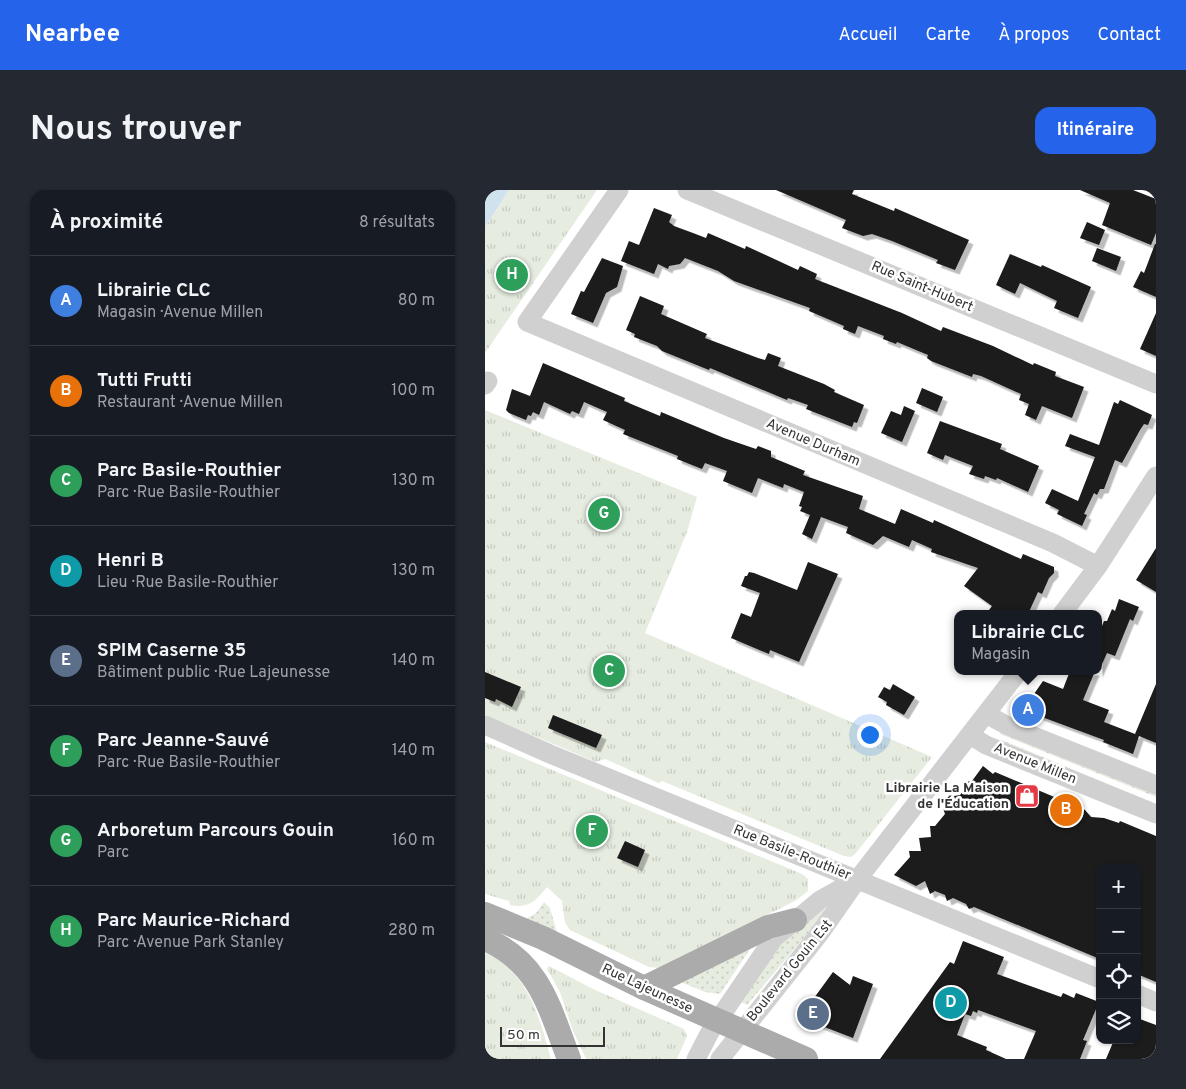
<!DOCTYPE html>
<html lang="fr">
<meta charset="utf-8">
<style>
body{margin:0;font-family:Overpass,sans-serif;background:#242831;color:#f1f3f6}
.controls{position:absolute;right:15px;bottom:15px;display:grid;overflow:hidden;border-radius:10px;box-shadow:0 1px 4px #0004}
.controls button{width:45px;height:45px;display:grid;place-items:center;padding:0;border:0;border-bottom:1px solid #363941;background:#171b24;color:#f1f3f6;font:25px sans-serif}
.scale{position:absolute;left:15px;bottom:12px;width:105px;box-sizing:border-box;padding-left:5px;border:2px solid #333;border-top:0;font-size:14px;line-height:18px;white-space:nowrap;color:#333;-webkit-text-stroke:4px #fff;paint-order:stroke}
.you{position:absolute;left:384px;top:544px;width:18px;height:18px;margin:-12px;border:4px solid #fff;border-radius:50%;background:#1a73e8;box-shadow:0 0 0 8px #1a73e833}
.badge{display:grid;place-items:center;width:32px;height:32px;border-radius:50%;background:#2563eb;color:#fff;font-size:16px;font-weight:700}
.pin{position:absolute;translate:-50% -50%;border:2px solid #fff;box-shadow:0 1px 5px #0006}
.popup{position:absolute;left:469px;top:420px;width:148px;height:65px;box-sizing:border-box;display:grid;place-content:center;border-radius:10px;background:#171b24;filter:drop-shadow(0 1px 4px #0005);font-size:16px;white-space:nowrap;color:#9ea1a6}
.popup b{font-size:19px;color:#f1f3f6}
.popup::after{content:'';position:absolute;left:50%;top:100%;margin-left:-10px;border:10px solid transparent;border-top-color:#171b24}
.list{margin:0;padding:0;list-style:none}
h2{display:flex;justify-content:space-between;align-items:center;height:65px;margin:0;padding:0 20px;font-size:21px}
h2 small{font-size:16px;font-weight:400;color:#9ea1a6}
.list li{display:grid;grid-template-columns:32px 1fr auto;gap:15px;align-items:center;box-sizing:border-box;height:90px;padding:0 20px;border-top:1px solid #363941}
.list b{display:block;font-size:19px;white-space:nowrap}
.list p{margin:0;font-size:16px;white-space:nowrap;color:#9ea1a6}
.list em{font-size:16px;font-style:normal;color:#9ea1a6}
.icon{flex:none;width:28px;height:28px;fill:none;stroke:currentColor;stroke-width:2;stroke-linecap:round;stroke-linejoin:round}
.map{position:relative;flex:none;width:671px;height:869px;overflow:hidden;border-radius:15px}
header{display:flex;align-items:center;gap:30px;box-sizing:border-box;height:70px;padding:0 25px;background:#2563eb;color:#fff}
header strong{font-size:24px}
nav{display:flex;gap:28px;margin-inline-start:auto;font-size:18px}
.intro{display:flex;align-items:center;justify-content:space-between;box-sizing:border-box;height:120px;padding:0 30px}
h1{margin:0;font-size:35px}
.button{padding:12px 22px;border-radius:15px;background:#2563eb;color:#fff;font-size:18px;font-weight:700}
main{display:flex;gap:30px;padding:0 30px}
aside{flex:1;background:#171b24;border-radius:15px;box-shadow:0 1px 4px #0004}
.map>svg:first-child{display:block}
.grass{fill:url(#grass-dots)}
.park{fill:url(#park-tufts)}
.water{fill:#cfe2ee}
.building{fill:#1a1a1a;filter:url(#shadow)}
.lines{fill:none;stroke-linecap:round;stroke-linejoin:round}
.minor{stroke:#d0d0d0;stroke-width:19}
.major{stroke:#ababab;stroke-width:24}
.labels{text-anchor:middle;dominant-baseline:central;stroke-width:5;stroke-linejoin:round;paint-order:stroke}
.street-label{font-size:14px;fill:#333;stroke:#fff}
.poi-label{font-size:14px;font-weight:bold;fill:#333;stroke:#fff;text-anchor:end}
</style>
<header>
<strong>Nearbee</strong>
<nav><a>Accueil</a><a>Carte</a><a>À propos</a><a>Contact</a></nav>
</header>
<div class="intro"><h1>Nous trouver</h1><a class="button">Itinéraire</a></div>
<main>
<aside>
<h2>À proximité<small>8 résultats</small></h2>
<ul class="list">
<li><span class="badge" style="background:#3f7fe0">A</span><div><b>Librairie CLC</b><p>Magasin · Avenue Millen</p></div><em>80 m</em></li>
<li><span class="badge" style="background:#e8710a">B</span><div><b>Tutti Frutti</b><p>Restaurant · Avenue Millen</p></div><em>100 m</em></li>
<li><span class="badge" style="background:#2e9e5b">C</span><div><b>Parc Basile-Routhier</b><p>Parc · Rue Basile-Routhier</p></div><em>130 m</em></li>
<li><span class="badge" style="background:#0f9aa8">D</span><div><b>Henri B</b><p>Lieu · Rue Basile-Routhier</p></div><em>130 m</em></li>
<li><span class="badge" style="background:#5c6f8a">E</span><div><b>SPIM Caserne 35</b><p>Bâtiment public · Rue Lajeunesse</p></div><em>140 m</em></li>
<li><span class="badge" style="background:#2e9e5b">F</span><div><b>Parc Jeanne-Sauvé</b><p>Parc · Rue Basile-Routhier</p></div><em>140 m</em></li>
<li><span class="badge" style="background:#2e9e5b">G</span><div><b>Arboretum Parcours Gouin</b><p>Parc</p></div><em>160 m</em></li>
<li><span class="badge" style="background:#2e9e5b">H</span><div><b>Parc Maurice-Richard</b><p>Parc · Avenue Park Stanley</p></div><em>280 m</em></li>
</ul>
</aside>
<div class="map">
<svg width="671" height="869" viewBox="0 0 671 869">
<defs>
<pattern id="grass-dots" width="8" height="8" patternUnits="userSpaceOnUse" patternTransform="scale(1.25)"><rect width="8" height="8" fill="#e6ecdf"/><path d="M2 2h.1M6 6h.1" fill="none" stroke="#c6cbc0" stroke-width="1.8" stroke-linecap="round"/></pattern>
<pattern id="park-tufts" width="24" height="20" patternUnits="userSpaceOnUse" patternTransform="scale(1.25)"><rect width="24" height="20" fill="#e6ecdf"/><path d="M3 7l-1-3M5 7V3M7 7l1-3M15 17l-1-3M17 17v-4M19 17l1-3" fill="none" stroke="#c6cbc0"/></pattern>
<filter id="shadow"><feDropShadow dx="4.5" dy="4.5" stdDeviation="0" flood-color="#0004"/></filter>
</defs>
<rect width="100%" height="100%" fill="#fff"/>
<g class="grass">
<path d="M517 540 671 603V607L515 544Z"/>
<path d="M517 550 671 614V618L516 551Z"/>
<path d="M59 712 65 718 72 743 41 729 51 723Z"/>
<path d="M336 717 341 722 262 815 252 810 290 756Z"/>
<path d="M265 759 235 804 220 802 198 793 197 789Z"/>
</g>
<g class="park">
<path d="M24 0H112L0 163V37Z"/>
<path d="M0 220 212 307 202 342 160 443 447 567 371 663 366 667 359 666 177 591 174 593 120 569 111 572 0 525Z"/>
<path d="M0 552 317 684 323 689V701L310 711 174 778 164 777 85 740 80 733 77 711 62 697C51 710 45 719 25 715L24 711 0 704Z"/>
<path d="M0 763C44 782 54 827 66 869H0Z"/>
<path d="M64 776 108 799 199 839 202 846 192 869H101L88 841 75 802 62 779Z"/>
</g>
<path class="water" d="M0 0H24L0 37Z"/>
<g class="building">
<path d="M291 0H369L367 4 409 21 410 18 484 50 470 80 451 73 453 70 407 51 387 44 378 46 357 38 361 30Z"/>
<path d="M595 0H648L671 9V43L666 55 617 35 625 13Z"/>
<path d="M169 18 187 25 184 32 189 36 208 43 221 48 223 43 260 59 261 56 313 80 315 76 332 84 330 89 417 123 456 141 458 137 508 156 548 175 549 173 571 182 570 186 599 197 587 228 557 216 551 230 540 225 544 214 534 210 536 204 496 186 488 184 487 187 446 171 442 168 443 165 412 152 411 154 398 149 399 146 373 136 370 144 358 139 359 136 324 121 325 118 249 91 233 81 200 68 195 74 184 76 183 79 173 74 169 84 136 71 144 51 154 55Z"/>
<path d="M602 32 620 40 614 55 595 48Z"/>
<path d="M670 54H671V107L648 97 656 81 659 83Z"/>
<path d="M612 58 636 67 631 81 607 71Z"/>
<path d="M525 64 556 77 557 75 606 97 593 128 569 118 572 111 535 93 530 104 511 95Z"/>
<path d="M117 68 138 76 132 97 121 103 108 133 86 124 96 101 99 102Z"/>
<path d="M155 106 179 116 176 124 222 144 220 148 273 168 280 170 283 163 296 168 293 176 339 194 350 200 349 202 379 215 372 233 369 232 367 237 321 219 323 215 303 208 302 210 225 178 224 180 177 161 172 156 149 147 150 144 141 140Z"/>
<path d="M671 123V166L655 159Z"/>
<path d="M58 173 140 208 139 211 175 226 176 222 239 248 271 259 273 256 286 261V267L320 281 318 285 378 306 374 319 410 334 416 319 448 333 449 330 536 369 538 364 569 377V383L564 388 557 404 553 402 543 424H510L504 420 507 416 479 396 493 378 446 362 447 359 427 350 424 357 398 346 388 355 361 343 363 337 336 327 327 349 317 344 325 325 315 321 317 317 314 316 319 302 299 294 298 298 273 288 267 303 238 291 242 281 220 273 217 279 192 269 193 266 138 244 140 240 118 230 122 222 99 212 94 224 87 221 85 224 59 212 54 225 48 222 46 226 43 225 41 230 24 223 21 220 27 199 45 206Z"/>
<path d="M437 198 458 207 452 222 431 213Z"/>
<path d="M635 210 667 225 663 235 659 234 655 240 637 273 630 270 619 299H615L612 305 609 303 599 324 602 325 597 336 572 324 574 320 560 313 567 299 593 311 610 267 580 256 585 244 614 255 629 212 633 214Z"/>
<path d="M419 216 430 221 417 252 396 243 406 221 416 225Z"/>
<path d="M455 231 517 254 515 259 554 276 543 302 512 288 511 290 500 286 499 289 484 284 488 276 460 265 458 270 442 263Z"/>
<path d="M671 358V402L651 390Z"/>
<path d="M323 372 353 384 314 472 285 460 284 464 246 448 256 423 266 427 275 403 256 396 260 386H262L264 382 269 383 312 400Z"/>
<path d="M634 409 654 417 648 431 645 429 630 466 622 463 613 483V446L619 431H622L627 419 630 421Z"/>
<path d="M585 481H610L598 510 624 520 619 532 650 544 671 494V553L654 546 648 564 618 552 619 550 538 520 558 491 578 499Z"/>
<path d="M0 482 36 497 27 517 11 509 10 512 0 508Z"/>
<path d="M408 494 430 507 419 525 401 515 402 512 393 507 399 497 405 500Z"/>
<path d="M68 525 117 545 111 558 63 538Z"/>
<path d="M498 576 508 584 510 582 600 620 606 627 619 628 634 633 635 631 671 646V792L652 784V678H615V769L489 717 484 719 481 714 468 708 462 711 460 705 450 701 445 704 440 691 431 696 409 685 425 667 424 661H436L434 648 446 647 445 636H450L460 624 458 618H472L469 606 475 605 481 598 480 592 487 591Z"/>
<path d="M140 651 160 660 153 677 132 668Z"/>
<path d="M478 751 519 767 512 784 576 807 578 803 589 808 591 803 614 812 598 850 602 851 595 869H539L551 841 493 820 492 823 488 821 486 826 480 824 472 845 502 857 501 860 521 869H395L465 772 469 774Z"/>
<path d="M348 782 365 795 368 786 388 794 368 848 324 831 321 819Z"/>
<path d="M652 828 671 835V869H621L629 850H652Z"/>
</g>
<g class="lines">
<g class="minor">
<path d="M134 0 42 132 568 353 613 376"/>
<path d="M202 0 671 194"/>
<path d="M0 195 3 191"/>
<path d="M577 424 613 376 671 286"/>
<path d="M501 524 521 535 671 595"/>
<path d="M0 535 65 564 615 789"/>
<path d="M485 545 501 555 671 624"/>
<path d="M652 804 671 812"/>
<path d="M211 869 225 842 289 748 335 710 371 690"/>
<path d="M235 869 335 743 372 690 534 481"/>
</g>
<g class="major">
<path d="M0 724 58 748 159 798 321 869"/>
<path d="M0 749C55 773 64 817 84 869"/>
<path d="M159 798 283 737 310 730"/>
</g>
</g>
<defs>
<symbol id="shop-square" viewBox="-11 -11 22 22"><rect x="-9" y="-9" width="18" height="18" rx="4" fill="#e63946" stroke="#fff"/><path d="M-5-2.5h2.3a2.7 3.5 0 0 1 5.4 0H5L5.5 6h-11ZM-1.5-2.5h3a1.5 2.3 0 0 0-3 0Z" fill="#fff"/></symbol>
</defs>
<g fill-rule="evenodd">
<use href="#shop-square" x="528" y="592" width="28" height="28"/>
</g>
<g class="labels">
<g class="street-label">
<text transform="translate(437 97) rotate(23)">Rue Saint-Hubert</text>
<text transform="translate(328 253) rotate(23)">Avenue Durham</text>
<text transform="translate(550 574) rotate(22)">Avenue Millen</text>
<text transform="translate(307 663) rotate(22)">Rue Basile-Routhier</text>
<text transform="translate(305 781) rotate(-51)">Boulevard Gouin Est</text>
<text transform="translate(162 799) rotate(25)">Rue Lajeunesse</text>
</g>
<g class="poi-label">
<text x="524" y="598">Librairie La Maison<tspan x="524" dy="16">de l'Éducation</tspan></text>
</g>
</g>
</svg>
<div class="controls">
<button>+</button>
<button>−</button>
<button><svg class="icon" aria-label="locate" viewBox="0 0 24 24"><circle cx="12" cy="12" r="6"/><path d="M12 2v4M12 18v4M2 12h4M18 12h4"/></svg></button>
<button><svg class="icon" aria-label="layers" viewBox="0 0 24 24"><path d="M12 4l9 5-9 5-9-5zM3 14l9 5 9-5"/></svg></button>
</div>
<div class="scale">50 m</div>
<div class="you"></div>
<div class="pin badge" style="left:543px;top:520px;background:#3f7fe0">A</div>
<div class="popup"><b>Librairie CLC</b>Magasin</div>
<div class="pin badge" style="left:581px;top:620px;background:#e8710a">B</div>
<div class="pin badge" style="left:124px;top:481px;background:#2e9e5b">C</div>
<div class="pin badge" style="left:466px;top:813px;background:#0f9aa8">D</div>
<div class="pin badge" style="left:328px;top:824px;background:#5c6f8a">E</div>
<div class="pin badge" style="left:107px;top:641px;background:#2e9e5b">F</div>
<div class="pin badge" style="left:119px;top:324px;background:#2e9e5b">G</div>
<div class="pin badge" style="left:27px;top:85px;background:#2e9e5b">H</div>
</div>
</main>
